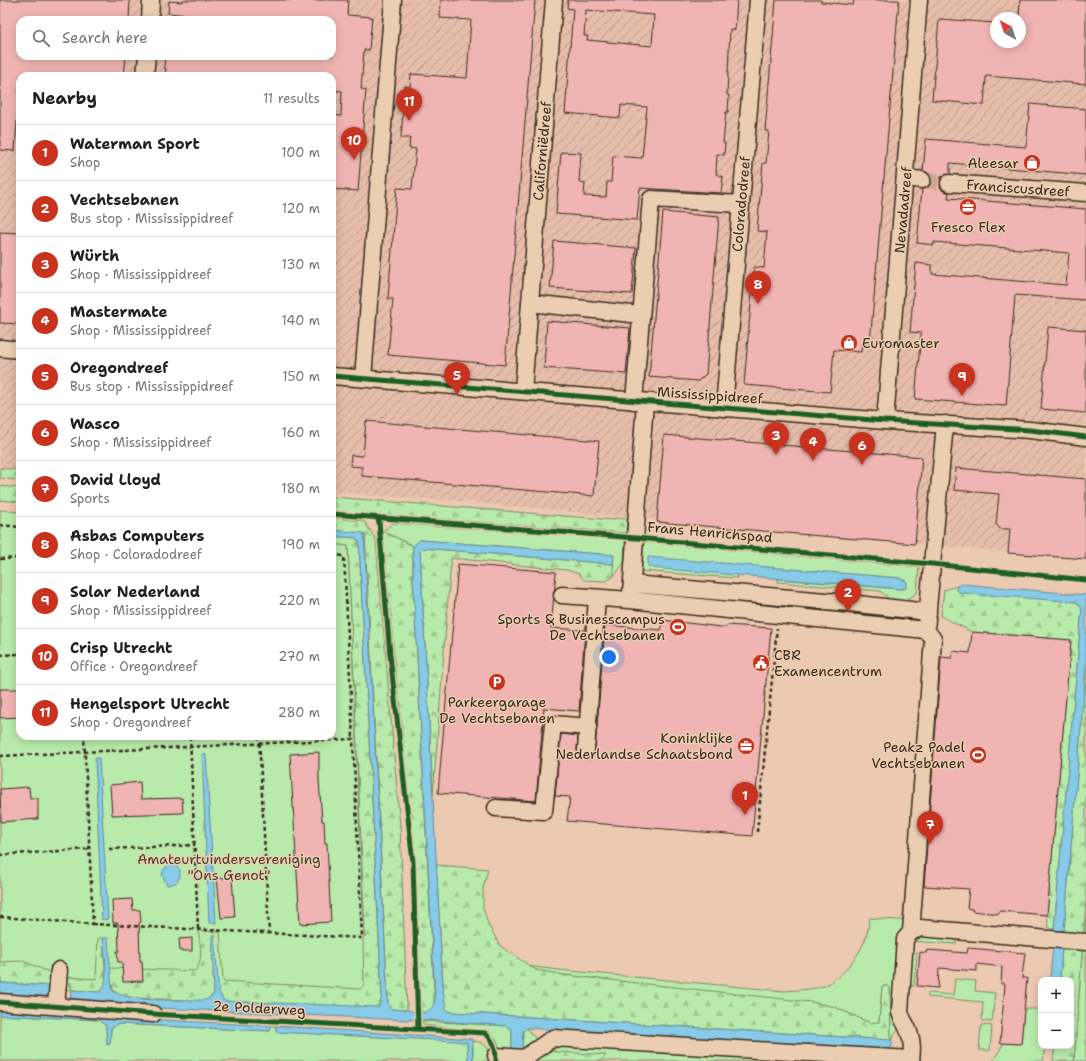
<!DOCTYPE html>
<meta charset="utf-8">
<style>
body{margin:0;font-family:"Shantell Sans",sans-serif;background:#f2f2f2;color:#202124}
.controls{position:absolute;right:12px;bottom:12px;display:grid;overflow:hidden;border-radius:8px;box-shadow:0 2px 10px #0003}
.controls button{width:36px;height:36px;display:grid;place-items:center;padding:0;border:0;border-bottom:1px solid #e0e0e0;background:#fff;color:#202124;font:20px sans-serif}
.compass{position:absolute;left:990px;top:12px;width:36px;height:36px;border-radius:50%;background:#fff;box-shadow:0 2px 10px #0003;rotate:320deg}
.you{position:absolute;left:609px;top:657px;width:14px;height:14px;margin:-10px;border:3px solid #fff;border-radius:50%;background:#1a73e8;box-shadow:0 0 0 6px #1a73e833}
.badge{display:grid;place-items:center;width:26px;height:26px;border-radius:50%;background:#c8321e;color:#fff;font-size:13px;font-weight:700}
.pin{position:absolute;translate:-50% -33px;filter:drop-shadow(0 1px 2px #0008)}
.pin::after{content:'';position:absolute;top:21px;width:14px;height:12px;background:inherit;clip-path:polygon(0 0,100% 0,50% 100%)}
.list{margin:0;padding:0;list-style:none}
h2{display:flex;justify-content:space-between;align-items:center;height:52px;margin:0;padding:0 16px;font-size:17px}
h2 small{font-size:13px;font-weight:400;color:#757577}
.list li{display:grid;grid-template-columns:26px 1fr auto;gap:12px;align-items:center;box-sizing:border-box;height:56px;padding:0 16px;border-top:1px solid #e0e0e0}
.list b{display:block;font-size:15px;white-space:nowrap}
.list p{margin:0;font-size:13px;white-space:nowrap;color:#757577}
.list em{font-size:13px;font-style:normal;color:#757577}
.icon{flex:none;width:22px;height:22px;fill:none;stroke:currentColor;stroke-width:2;stroke-linecap:round;stroke-linejoin:round}
.map{position:relative;flex:none;width:1086px;height:1061px;overflow:hidden}
.search{position:absolute;background:#fff;box-shadow:0 2px 10px #0003;left:16px;top:16px;width:320px;height:44px;display:flex;align-items:center;gap:10px;box-sizing:border-box;padding:0 14px;border-radius:12px;color:#757577;font-size:15px}
.panel{position:absolute;background:#fff;box-shadow:0 2px 10px #0003;left:16px;top:72px;width:320px;height:668px;border-radius:12px}
.map>svg:first-child{display:block}
.industrial{fill:url(#industrial-furrows);fill-rule:evenodd}
.green{fill:#b8ebab;stroke:#7a8a64}
.forest{fill:url(#forest-firs);stroke:#7a8a64}
.water{fill:#87cbe8;stroke:#698b97}
.building{fill:#f0b4b2;stroke:#3b2a1e;fill-rule:evenodd}
.lines{fill:none;stroke-linecap:round;stroke-linejoin:round}
.minor-tunnel{stroke:#c9a994;stroke-width:16;stroke-dasharray:16 8;stroke-linecap:butt}
.minor-casing{stroke:#3b2a1e;stroke-width:19}
.path{stroke:#3b2a1e;stroke-width:2.5;stroke-dasharray:4 3;stroke-linecap:butt}
.minor{stroke:#ebceb1;stroke-width:16}
.cycleway-casing{stroke:#ebceb1;stroke-width:8}
.cycleway{stroke:#1b5e20;stroke-width:5}
.labels{text-anchor:middle;dominant-baseline:central;stroke-width:3;stroke-linejoin:round;paint-order:stroke}
.street-label{font-size:14px;fill:#3b2a1e;stroke:#ebceb1}
.poi-label{font-size:14px;fill:#3b2a1e;stroke:#ebceb1;text-anchor:end}
.park-label{font-size:14px;fill:#483d2c;stroke:#ebceb1}
</style>
<div class="map">
<svg width="1086" height="1061" viewBox="0 0 1086 1061">
<defs>
<pattern id="industrial-furrows" width="10" height="10" patternUnits="userSpaceOnUse"><rect width="10" height="10" fill="#e6bdab"/><path d="M-1 1l2-2M0 10L10 0M9 11l2-2" fill="none" stroke="#bc9a8b"/></pattern>
<pattern id="forest-firs" width="22" height="20" patternUnits="userSpaceOnUse"><rect width="22" height="20" fill="#b8ebab"/><path d="M5 1l3.5 6h-7zM16 11l3.5 6h-7z" fill="#9fca93"/></pattern>
</defs>
<rect width="100%" height="100%" fill="#ecc9b1"/>
<filter id="ink" filterUnits="userSpaceOnUse"><feTurbulence type="fractalNoise" baseFrequency=".025" numOctaves="2"/><feDisplacementMap in="SourceGraphic" scale="8" xChannelSelector="R" yChannelSelector="G"/><feConvolveMatrix kernelMatrix="1 2 1 2 8 2 1 2 1" color-interpolation-filters="sRGB"/></filter>
<g filter="url(#ink)">
<path class="industrial" d="M0 0H1086V559L467 502 332 492V76H20V469L0 468ZM996 18H1020V42H996ZM20 20H332V56H20Z"/>
<g class="green">
<path d="M0 510 20 512V736H332V544L348 545 367 1006 72 990 58 987 0 983Z"/>
<path d="M393 523 625 540 624 563 614 576 613 555 420 540 413 546 383 531Z"/>
<path d="M642 542 919 567 917 592C912 598 905 598 899 603L893 602 880 591 778 582V579L901 589 906 588 907 582 899 578 772 568 736 575 737 578 640 571Z"/>
<path d="M1086 902V1061H1074Z"/>
<path d="M870 918 910 921 900 1027 891 1040 890 988 882 987 879 1023H870L835 1007 564 975 536 970 527 966 559 970 784 991C797 990 811 990 824 986 840 980 859 956 865 940 868 933 868 925 870 918Z"/>
<path d="M914 936H956V944L911 941Z"/>
<path d="M909 952 917 953 914 986 907 985Z"/>
<path d="M955 979 976 981 975 991 995 993 992 1022 982 1021 983 1002 928 997V993L953 995Z"/>
<path d="M1024 1009H1041V1046H1045L1043 1061H993L1004 1043 1021 1044Z"/>
<path d="M0 1015 99 1020 106 1026 107 1045 110 1044 111 1028 118 1024 270 1031 271 1026H276V1032L456 1040 467 1043 468 1061H0Z"/>
<path d="M422 1021 507 1026 512 1030V1061L500 1050 497 1041 489 1031 424 1025Z"/>
<path d="M981 1025 992 1026 990 1050H979Z"/>
<path d="M473 1041C485 1042 490 1048 492 1061H473Z"/>
<path d="M563 1043 879 1061H598L549 1054Z"/>
</g>
<g class="forest">
<path d="M0 468 20 470V480L0 478Z"/>
<path d="M0 486 20 488V502L0 500Z"/>
<path d="M332 497 614 520V518L627 519 626 533 332 511Z"/>
<path d="M332 518 364 521 376 540 400 827 407 1010 391 1009 388 1004 365 534 332 530Z"/>
<path d="M383 531 413 546V579L434 989V1007L430 1011 421 1013 416 863 394 654Z"/>
<path d="M332 536 357 538 359 542 382 996 379 1008 136 998C110 995 113 992 109 968L195 971C204 961 200 943 198 931L220 932 223 981 360 989 364 985 363 939 365 934 348 546 332 544Z"/>
<path d="M423 548 613 564 614 576 606 581 584 580 579 574 567 570 451 558 433 795 420 551Z"/>
<path d="M957 586 956 590 1077 602 1082 608 1054 930 1048 927 1047 915 1071 640 972 632 941 616 944 590Z"/>
<path d="M1086 667V902L1074 1061H1053L1055 1046H1071V980H1060L1062 948 1057 939 1064 931Z"/>
<path d="M436 865 488 869 483 888V908L488 924 500 946 536 970 564 975 811 1002 835 1007 870 1023 879 1022 882 987 886 985 890 988 891 1040 451 1012 446 1010 444 1001Z"/>
<path d="M98 938H103L106 984 103 991 99 992 72 990 67 977 96 979Z"/>
<path d="M23 961 49 972 52 986 1 983 0 962Z"/>
<path d="M525 1028H527L545 1051 606 1055 601 1061H521L523 1030Z"/>
</g>
<g class="water">
<path d="M332 530 364 533 388 1004 391 1009C397 1010 405 1009 411 1011 423 1014 433 1013 435 999L413 579V546L420 540 614 555 613 564 423 548 420 551 443 989 446 1010 451 1012 891 1040 893 1043 890 1050 527 1028 523 1031 521 1061H512V1030L507 1026 415 1019 407 1020 160 1008C151 1005 144 1000 136 1007L70 1000 72 990 99 992C111 987 104 950 103 938H108L112 990C126 1003 186 1000 206 1000L214 994 212 937 214 935 219 992 224 1001 379 1007 382 996 359 542 356 538 332 536Z"/>
<path d="M648 557 900 578 907 582 906 588 901 589 653 568 648 566Z"/>
<path d="M962 584 1086 595V667L1064 931 1054 930 1082 608 1077 602 961 593 956 590 957 586Z"/>
<path d="M202 754H206L216 923H209Z"/>
<path d="M95 758H99L108 919 102 920Z"/>
<path d="M169 865H175L180 870C181 880 177 884 167 885L162 875 164 869Z"/>
<path d="M1053 946 1062 948 1060 980H1050Z"/>
<path d="M0 971 1 983 52 986 50 993 43 998 0 996Z"/>
<path d="M0 1011 271 1026 270 1031 118 1024 111 1028 110 1044 107 1045 106 1026 99 1020 0 1015Z"/>
<path d="M276 1026 472 1039 473 1061H468L467 1043 456 1041 276 1032Z"/>
</g>
<g class="building">
<path d="M0 0H130L129 20H20V56H126L124 76H20L15 151 0 150Z"/>
<path d="M182 0H348L347 15 372 17 369 50H364L361 89 366 90 358 191 332 189V115L341 116 342 91 332 90V76H165L166 68H164L165 56H332V20H205L206 17 168 13 169 1 182 2Z"/>
<path d="M441 0H535L505 365 388 355 393 299H388L397 188 412 189 416 149 409 148 410 138H401L405 86 410 87 411 74 467 78 471 20 440 18Z"/>
<path d="M568 0H737L735 30 730 29 727 95H729L728 112H726L723 143H725L724 155 717 154 716 174 723 177 721 193 640 188 637 220 556 214 561 152 581 153 579 182 585 183 584 196 606 197 607 182H611L613 156 642 158 647 107 621 105 620 118 565 113 573 9 567 8ZM586 10 654 15 652 46 587 40 588 36H584Z"/>
<path d="M776 0H821V2L853 5 854 0H899L870 344 862 343 861 352 834 350 830 392 744 385 754 267 764 268 767 232 757 231 763 163H766L769 131H765Z"/>
<path d="M1020 0H1086V84L986 76 984 105 932 100 939 19 996 23V42H1020V18H1019Z"/>
<path d="M1030 104 1086 109V175L950 163V174L941 177 940 187 943 191 949 192 948 198 1086 209V300L1015 295 1006 406 915 399 921 333 910 332 916 263 932 265V274L1066 285 1069 253 934 242V245L917 243 922 189 929 186 931 181 928 173 923 171 926 139 1026 147Z"/>
<path d="M663 212 719 217 706 374 698 381 649 377Z"/>
<path d="M0 232 20 233V324L0 323Z"/>
<path d="M554 241 636 248 632 294 550 288Z"/>
<path d="M547 321 630 328 626 374 544 368Z"/>
<path d="M1048 327 1086 330V413L1041 409Z"/>
<path d="M366 421 599 441 594 496 362 476V467L350 466 351 455 363 456Z"/>
<path d="M664 435 922 457 915 544 657 522Z"/>
<path d="M956 468 1086 479V559L1008 553 1010 529H1000L996 524 999 494 954 490Z"/>
<path d="M458 564 556 572 551 628 585 630 579 711 544 708 536 801 438 793Z"/>
<path d="M662 620 721 627H726L727 625 771 628 752 836 567 821 570 797 555 796 561 734 578 736 577 750 581 758 590 759 595 751 605 625 661 630Z"/>
<path d="M972 632 1071 640 1047 915 999 911V914L972 911V909L967 908 969 889 924 886 941 657 952 658 953 651 970 653Z"/>
<path d="M0 689H20V717L0 718Z"/>
<path d="M319 752V780L322 821H324L325 843H327L331 922 300 924 290 754Z"/>
<path d="M140 782 141 799 182 798 183 813 112 815 110 785Z"/>
<path d="M29 787 30 798H38V819L1 822 0 789Z"/>
<path d="M217 878H232L235 917 221 918Z"/>
<path d="M132 899 133 910H140L141 922 139 923 140 961H142L143 981 123 982 122 962H118L117 951H119L118 923H113L112 900Z"/>
<path d="M192 938V951H180L179 939Z"/>
<path d="M968 948 1025 953 1022 978H1027L1021 1044 1000 1043 1005 984H1001L1002 967 977 964V971L939 968 938 988 917 986 920 952 926 953 927 950 967 953Z"/>
</g>
<g class="lines">
<path class="minor-tunnel" d="M922 180 949 183"/>
<defs>
<g id="minor">
<path d="M150 20 151 0"/>
<path d="M145 76 147 56"/>
<path d="M906 178 922 180"/>
<path d="M949 183 1086 193"/>
<path d="M530 303 641 315"/>
<path d="M0 348 20 350"/>
<path d="M332 376 885 421 1030 430 1086 437"/>
<path d="M363 378 393 0"/>
<path d="M523 391 554 0"/>
<path d="M634 401 651 199 741 204"/>
<path d="M724 408 758 0"/>
<path d="M885 421 919 0"/>
<path d="M632 584 849 603 928 612"/>
<path d="M631 594 645 402"/>
<path d="M562 595 630 600 926 630 945 424"/>
<path d="M586 750 597 598"/>
<path d="M496 808 544 811 553 724 588 727"/>
<path d="M911 932 933 639 926 630"/>
<path d="M0 1002 153 1014"/>
<path d="M56 1006 59 970"/>
<path d="M496 1056 524 1058 553 1038 911 1059"/>
<path d="M911 1061C912 1051 913 1042 909 1032 907 1025 902 1020 900 1012L905 939 911 932 920 928 1086 942"/>
</g>
</defs>
<use href="#minor" class="minor-casing"/>
<g class="path">
<path d="M0 525 20 527"/>
<path d="M332 555 344 556 353 739"/>
<path d="M0 559 20 558"/>
<path d="M0 655 20 654"/>
<path d="M190 736 198 929"/>
<path d="M259 736 269 933"/>
<path d="M0 756 353 739 362 938 93 924"/>
<path d="M757 832 777 628"/>
<path d="M109 849 195 845"/>
<path d="M0 855 89 849"/>
<path d="M0 917 93 924 84 736"/>
</g>
<use href="#minor" class="minor"/>
<defs>
<g id="cycleway">
<path d="M332 376 885 421 1030 430 1086 437"/>
<path d="M332 514 636 538 932 564 1086 580"/>
<path d="M377 518 379 522 390 655 413 863 418 1028"/>
<path d="M0 1002 153 1014 485 1033C494 1041 496 1049 496 1061"/>
</g>
</defs>
<use href="#cycleway" class="cycleway-casing"/>
<use href="#cycleway" class="cycleway"/>
</g>
</g>
<defs>
<symbol id="shop-disc" viewBox="-11 -11 22 22"><circle r="9.5" fill="#c8321e" stroke="#ebceb1"/><path d="M-5-2.5h2.3a2.7 3.5 0 0 1 5.4 0H5L5.5 6h-11ZM-1.5-2.5h3a1.5 2.3 0 0 0-3 0Z" fill="#fff"/></symbol>
<symbol id="office-disc" viewBox="-11 -11 22 22"><circle r="9.5" fill="#c8321e" stroke="#ebceb1"/><path d="M-6-3h4V-5.5h4V-3h4V5H-6ZM-1-4.5V-3h2v-1.5ZM-6 0V1H6V0Z" fill="#fff"/></symbol>
<symbol id="stadium-disc" viewBox="-11 -11 22 22"><circle r="9.5" fill="#c8321e" stroke="#ebceb1"/><path d="M0-5a6.5 5 0 1 0 0 10a6.5 5 0 1 0 0-10ZM-3.5-1.8h7v3.6h-7Z" fill="#fff"/></symbol>
<symbol id="civic-disc" viewBox="-11 -11 22 22"><circle r="9.5" fill="#c8321e" stroke="#ebceb1"/><path d="M-.6-6.5H3V-4.5H.6V-3L4-1V1h2V6H-6V1h2V-1L-.6-3ZM-1.2 2.5V6h2.4V2.5Z" fill="#fff"/></symbol>
<symbol id="parking-disc" viewBox="-11 -11 22 22"><circle r="9.5" fill="#c8321e" stroke="#ebceb1"/><path d="M-3.5-5.5H1a3.5 3.5 0 0 1 0 7H-1V5.5H-3.5ZM-1-3.4V-.6H.8a1.4 1.4 0 0 0 0-2.8Z" fill="#fff"/></symbol>
</defs>
<g fill-rule="evenodd">
<use href="#shop-disc" x="1022" y="153" width="20" height="20"/>
<use href="#office-disc" x="958" y="197" width="20" height="20"/>
<use href="#shop-disc" x="839" y="333" width="20" height="20"/>
<use href="#stadium-disc" x="668" y="617" width="20" height="20"/>
<use href="#civic-disc" x="751" y="653" width="20" height="20"/>
<use href="#parking-disc" x="487" y="672" width="20" height="20"/>
<use href="#office-disc" x="736" y="736" width="20" height="20"/>
<use href="#stadium-disc" x="968" y="745" width="20" height="20"/>
</g>
<g class="labels">
<g class="street-label">
<text transform="translate(542 151) rotate(-85)">Californiëdreef</text>
<text transform="translate(1018 188) rotate(4)">Franciscusdreef</text>
<text transform="translate(741 204) rotate(-85)">Coloradodreef</text>
<text transform="translate(903 210) rotate(-85)">Nevadadreef</text>
<text transform="translate(710 395) rotate(4)">Mississippidreef</text>
<text transform="translate(710 532) rotate(5)">Frans Henrichspad</text>
<text transform="translate(259 1008) rotate(3)">2e Polderweg</text>
</g>
<g class="poi-label">
<text x="1019" y="163">Aleesar</text>
<text x="968" y="227" text-anchor="middle">Fresco Flex</text>
<text x="862" y="343" text-anchor="start">Euromaster</text>
<text x="665" y="619">Sports &amp; Businesscampus<tspan x="665" dy="16">De Vechtsebanen</tspan></text>
<text x="774" y="655" text-anchor="start">CBR<tspan x="774" dy="16">Examencentrum</tspan></text>
<text x="497" y="702" text-anchor="middle">Parkeergarage<tspan x="497" dy="16">De Vechtsebanen</tspan></text>
<text x="733" y="738">Koninklijke<tspan x="733" dy="16">Nederlandse Schaatsbond</tspan></text>
<text x="965" y="747">Peakz Padel<tspan x="965" dy="16">Vechtsebanen</tspan></text>
</g>
<g class="park-label">
<text x="229" y="859">Amateurtuindersvereniging<tspan x="229" dy="16">"Ons Genot"</tspan></text>
</g>
</g>
</svg>
<div class="controls">
<button>+</button>
<button>−</button>
</div>
<svg class="compass" viewBox="-18 -18 36 36"><path d="M0-13l5 13h-10z" fill="#e53935"/><path d="M0 13l5-13h-10z" fill="#757577"/></svg>
<div class="you"></div>
<div class="pin badge" style="left:745px;top:815px">1</div>
<div class="pin badge" style="left:848px;top:612px">2</div>
<div class="pin badge" style="left:776px;top:455px">3</div>
<div class="pin badge" style="left:813px;top:461px">4</div>
<div class="pin badge" style="left:457px;top:395px">5</div>
<div class="pin badge" style="left:862px;top:465px">6</div>
<div class="pin badge" style="left:930px;top:844px">7</div>
<div class="pin badge" style="left:758px;top:304px">8</div>
<div class="pin badge" style="left:962px;top:396px">9</div>
<div class="pin badge" style="left:354px;top:160px">10</div>
<div class="pin badge" style="left:409px;top:121px">11</div>
<div class="search"><svg class="icon" aria-label="search" viewBox="0 0 24 24"><circle cx="10" cy="10" r="6"/><path d="M15 15l6 6"/></svg>Search here</div>
<section class="panel">
<h2>Nearby<small>11 results</small></h2>
<ul class="list">
<li><span class="badge">1</span><div><b>Waterman Sport</b><p>Shop</p></div><em>100 m</em></li>
<li><span class="badge">2</span><div><b>Vechtsebanen</b><p>Bus stop · Mississippidreef</p></div><em>120 m</em></li>
<li><span class="badge">3</span><div><b>Würth</b><p>Shop · Mississippidreef</p></div><em>130 m</em></li>
<li><span class="badge">4</span><div><b>Mastermate</b><p>Shop · Mississippidreef</p></div><em>140 m</em></li>
<li><span class="badge">5</span><div><b>Oregondreef</b><p>Bus stop · Mississippidreef</p></div><em>150 m</em></li>
<li><span class="badge">6</span><div><b>Wasco</b><p>Shop · Mississippidreef</p></div><em>160 m</em></li>
<li><span class="badge">7</span><div><b>David Lloyd</b><p>Sports</p></div><em>180 m</em></li>
<li><span class="badge">8</span><div><b>Asbas Computers</b><p>Shop · Coloradodreef</p></div><em>190 m</em></li>
<li><span class="badge">9</span><div><b>Solar Nederland</b><p>Shop · Mississippidreef</p></div><em>220 m</em></li>
<li><span class="badge">10</span><div><b>Crisp Utrecht</b><p>Office · Oregondreef</p></div><em>270 m</em></li>
<li><span class="badge">11</span><div><b>Hengelsport Utrecht</b><p>Shop · Oregondreef</p></div><em>280 m</em></li>
</ul>
</section>
</div>
